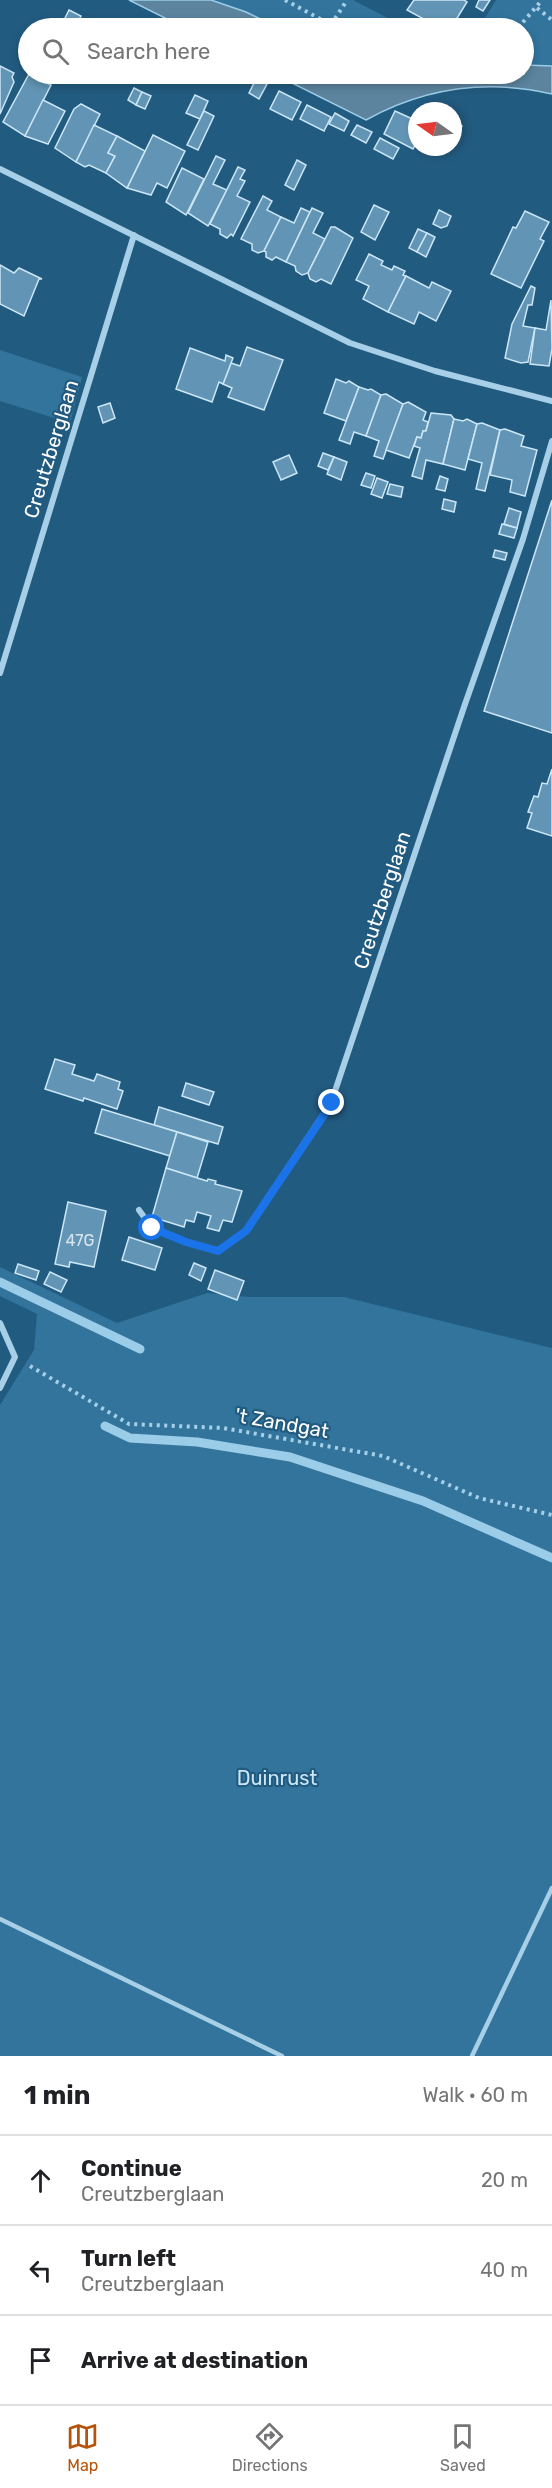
<!DOCTYPE html>
<meta charset="utf-8">
<style>
body{margin:0;font-family:Rubik,sans-serif;background:#f2f2f2;color:#202124}
.compass{position:absolute;left:408px;top:102px;width:54px;height:54px;border-radius:50%;background:#fff;box-shadow:0 3px 9px #0003;rotate:284deg}
.stop{position:absolute;width:18px;height:18px;margin:-14px;border:4px solid #1a73e8;border-radius:50%;background:#fff}
.stop.end{background:#1a73e8;border-color:#fff;box-shadow:0 2px 6px #0008}
.list{margin:0;padding:0;list-style:none}
h2{display:flex;justify-content:space-between;align-items:center;height:78px;margin:0;padding:0 24px;font-size:26px}
h2 small{font-size:20px;font-weight:400;color:#757577}
.list li{display:grid;grid-template-columns:39px 1fr auto;gap:18px;align-items:center;box-sizing:border-box;height:90px;padding:0 24px;border-top:2px solid #e0e0e0}
.list b{display:block;font-size:22px;white-space:nowrap}
.list p{margin:0;font-size:20px;white-space:nowrap;color:#757577}
.list em{font-size:20px;font-style:normal;color:#757577}
.icon{flex:none;width:33px;height:33px;fill:none;stroke:currentColor;stroke-width:2;stroke-linecap:round;stroke-linejoin:round}
.map{position:relative;flex:none;width:552px;height:2056px;overflow:hidden}
.search{position:absolute;background:#fff;box-shadow:0 3px 9px #0003;left:18px;right:18px;top:18px;height:66px;display:flex;align-items:center;gap:15px;box-sizing:border-box;padding:0 21px;border-radius:33px;color:#757577;font-size:22px}
.sheet{height:348px;background:#fff}
nav{display:flex;justify-content:space-around;align-items:center;box-sizing:border-box;height:84px;border-top:2px solid #e0e0e0;background:#fff;font-size:16px;color:#757577}
nav a{display:grid;justify-items:center;gap:3px}
nav .on{color:#b45309}
.map>svg:first-child{display:block}
.green{fill:#32749c}
.water{fill:#5c849f;stroke:#9bcce8;stroke-width:1.5}
.lines{fill:none;stroke-linecap:round;stroke-linejoin:round}
.stream{stroke:#9bcce8;stroke-width:9}
.building{fill:#6295b5;stroke:#cbe6f6;stroke-width:1.5}
.path{stroke:#a7cfe7;stroke-width:4;stroke-dasharray:3 4.5;stroke-linecap:butt}
.lane{stroke:#a7cfe7;stroke-width:4.5}
.street{stroke:#a7cfe7;stroke-width:6}
.route{stroke:#1a73e8;stroke-width:8}
.labels{text-anchor:middle;dominant-baseline:central;stroke-width:4.5;stroke-linejoin:round;paint-order:stroke}
.number-label{font-size:16px;fill:#d8e4ec}
.street-label{font-size:20px;fill:#fff;stroke:#225b80}
.park-label{font-size:20px;fill:#cbe6f6;stroke:#225b80}
</style>
<div class="map">
<svg width="552" height="2056" viewBox="0 0 552 2056">
<rect width="100%" height="100%" fill="#225b80"/>
<g class="green">
<path d="M211 0H353L407 28H279L244 12Z"/>
<path d="M496 0H552V66L524 65V28H479Z"/>
<path d="M369 74H446C417 79 396 87 369 74Z"/>
<path d="M0 350 82 377 70 423 0 401Z"/>
<path d="M0 1267 117 1323 207 1293 249 1297H344L552 1348V2056H0V1405L34 1350 37 1314 0 1296Z"/>
</g>
<g class="water">
<path d="M129 0H211L246 12 279 28H185Z"/>
<path d="M524 65 552 66V94C487 79 424 88 366 120L274 74H369C401 89 415 76 447 74 472 72 498 74 524 74Z"/>
</g>
<g class="lines">
<g class="stream">
<path d="M0 1282 140 1349"/>
<path d="M105 1426 130 1438 197 1442 290 1457 423 1501 552 1558"/>
</g>
</g>
<g class="building">
<path d="M414 0H464L467 2 451 28H440L407 10Z"/>
<path d="M479 0H490L483 11 476 7Z"/>
<path d="M69 10 81 16 75 28H60Z"/>
<path d="M28 37V51L23 48Z"/>
<path d="M0 66 14 73 12 77 14 82 0 114Z"/>
<path d="M29 74 51 85 25 136 3 122Z"/>
<path d="M87 74H98L93 83 85 78Z"/>
<path d="M227 74H241L238 79Z"/>
<path d="M256 79 267 84 259 99 249 93Z"/>
<path d="M134 88 142 92 136 105 128 100Z"/>
<path d="M279 91 301 102 292 120 270 109Z"/>
<path d="M142 92 151 96 145 109 136 105Z"/>
<path d="M195 95 208 101 200 119 186 113Z"/>
<path d="M43 100 65 111 48 144 25 136Z"/>
<path d="M81 104 100 114 76 162 55 148 74 109Z"/>
<path d="M307 105 331 117 324 131 300 119Z"/>
<path d="M204 111 214 116 198 150 187 145Z"/>
<path d="M395 111 417 121V141L413 149 384 134Z"/>
<path d="M335 113 349 121 344 131 329 124Z"/>
<path d="M453 121 462 126 454 143H453Z"/>
<path d="M94 125 117 136 108 153 115 156 106 173 89 165 85 167 76 162Z"/>
<path d="M357 125 372 132 366 143 351 135Z"/>
<path d="M153 135 185 151 167 188 157 183 151 195 127 188Z"/>
<path d="M117 136 145 151 127 188 106 173 115 156 108 153Z"/>
<path d="M380 138 399 148 393 159 374 149Z"/>
<path d="M216 156 225 160 213 184 227 190 208 226 188 213Z"/>
<path d="M297 160 306 165 294 190 285 185Z"/>
<path d="M238 167 245 170 240 179 245 181 237 196 250 202 233 236 231 234 227 238 220 234V229L210 224Z"/>
<path d="M182 168 204 179 186 215 166 202Z"/>
<path d="M263 196 272 201 267 210 281 217 264 251 258 253 252 250V244L241 239Z"/>
<path d="M374 205 389 212 375 240 361 232Z"/>
<path d="M301 208 310 212 286 262 276 257 272 260 266 257V252L264 251 281 217 294 223Z"/>
<path d="M312 208 323 213 313 233 325 239 308 273 302 275 296 271 295 266 286 262Z"/>
<path d="M439 210 451 216 447 226 441 228 433 224Z"/>
<path d="M525 211 549 222 540 239 544 241 521 288 491 274 513 227 516 228Z"/>
<path d="M331 227H335L353 238 331 284 321 279 316 282 310 279 308 273Z"/>
<path d="M418 229 427 233 417 252 409 248Z"/>
<path d="M427 233 435 237 426 257 417 252Z"/>
<path d="M369 254 383 261 381 265 392 270 394 266 405 271 403 275 406 276 388 312 363 299 369 286 356 280Z"/>
<path d="M0 265 14 273 19 268 42 279H39L24 316 0 304Z"/>
<path d="M406 276 429 288 432 282 451 291 436 321 419 312 414 324 388 312Z"/>
<path d="M531 286 535 288 532 305H528L523 326 535 328 528 362 521 363 505 358 512 324Z"/>
<path d="M551 300 552 349 549 366 530 364 535 328 546 330Z"/>
<path d="M247 347 283 360 264 410 228 397 232 388 223 384 231 363 240 366Z"/>
<path d="M190 348 225 361 226 355 233 358 223 384 219 382 212 402 176 389Z"/>
<path d="M336 379 346 383 349 381 359 387 346 421 324 413Z"/>
<path d="M359 387 368 390 371 389 381 395 366 436 354 432 350 444 339 440Z"/>
<path d="M386 394 403 404 383 459 374 456 379 441 366 436 381 395Z"/>
<path d="M408 402 426 412 423 420 428 422 426 431H423L421 438 417 437 409 458 386 450 403 404Z"/>
<path d="M110 403 115 418 103 423 98 407Z"/>
<path d="M431 413 451 415 454 419 443 464 426 460 422 479 412 476 420 448 414 446 417 437 421 438 423 431H426Z"/>
<path d="M454 419 463 421 467 419 477 424 465 470 443 464Z"/>
<path d="M482 423 500 430 485 491 476 489 482 463 468 459 477 424Z"/>
<path d="M505 429 524 436 521 446 537 450 525 496 510 492 512 480 490 475 500 430Z"/>
<path d="M323 453 334 457 328 470 318 466Z"/>
<path d="M289 455 297 473 281 480 273 462Z"/>
<path d="M334 457 347 462 341 480 327 474Z"/>
<path d="M366 473 375 476 371 488 361 485Z"/>
<path d="M440 476 448 479 445 491 436 489Z"/>
<path d="M377 478 388 482 382 498 371 494Z"/>
<path d="M390 484 403 487 401 497 387 494Z"/>
<path d="M444 499 456 502 454 512 442 509Z"/>
<path d="M552 500V733L484 711Z"/>
<path d="M509 508 521 512 517 528 504 524Z"/>
<path d="M502 524 517 528 514 538 499 534Z"/>
<path d="M495 550 507 553 505 560 493 557Z"/>
<path d="M552 769V836L527 828 532 813 528 812 534 796 538 797 542 783 547 784Z"/>
<path d="M55 1059 75 1065 72 1074 94 1081 97 1074 120 1082 118 1089 123 1091 117 1109 84 1098 83 1101 45 1089Z"/>
<path d="M186 1083 214 1092 209 1105 182 1096Z"/>
<path d="M159 1107 223 1127 218 1144 154 1125Z"/>
<path d="M102 1109 177 1132 170 1156 95 1133Z"/>
<path d="M177 1132 208 1142 197 1178 166 1168Z"/>
<path d="M166 1168 207 1181 208 1179 216 1181 215 1184 242 1191 232 1222 223 1220 219 1231 207 1228 211 1216 197 1212 194 1222 186 1220 184 1227 152 1217Z"/>
<path d="M68 1202 106 1211 94 1267 70 1262 69 1267 55 1264Z"/>
<path d="M129 1237 162 1248 155 1270 122 1260Z"/>
<path d="M194 1263 206 1268 201 1281 189 1275Z"/>
<path d="M18 1264 39 1271 36 1280 15 1273Z"/>
<path d="M215 1270 244 1281 237 1300 208 1289Z"/>
<path d="M50 1272 67 1280 61 1292 44 1284Z"/>
</g>
<g class="lines">
<g class="path">
<path d="M285 0 337 28"/>
<path d="M537 8 552 20"/>
<path d="M331 25 347 0"/>
<path d="M518 28 542 0"/>
<path d="M30 1366 129 1424 223 1428 383 1456 479 1498 552 1515"/>
</g>
<g class="lane">
<path d="M0 1919 282 2056"/>
<path d="M472 2056 552 1888"/>
</g>
<g class="street">
<path d="M0 169 350 343 435 371 552 401"/>
<path d="M0 673 134 235"/>
<path d="M139 1210 152 1228 186 1242 218 1251 246 1231 331 1103 464 707 523 539 552 441"/>
<path d="M0 1323 15 1357 0 1388"/>
</g>
</g>
<g class="lines">
<path class="route" d="M152 1228 186 1242 218 1251 246 1231 332 1103"/>
</g>
<g class="labels">
<g class="number-label">
<text x="80" y="1240">47G</text>
</g>
<g class="street-label">
<text transform="translate(51 449) rotate(-73)">Creutzberglaan</text>
<text transform="translate(382 900) rotate(-72)">Creutzberglaan</text>
<text transform="translate(282 1423) rotate(10)">'t Zandgat</text>
</g>
<g class="park-label">
<text x="277" y="1778">Duinrust</text>
</g>
</g>
</svg>
<svg class="compass" viewBox="-18 -18 36 36"><path d="M0-13l5 13h-10z" fill="#e53935"/><path d="M0 13l5-13h-10z" fill="#757577"/></svg>
<div class="stop" style="left:152px;top:1228px"></div>
<div class="stop end" style="left:332px;top:1103px"></div>
<div class="search"><svg class="icon" aria-label="search" viewBox="0 0 24 24"><circle cx="10" cy="10" r="6"/><path d="M15 15l6 6"/></svg>Search here</div>
</div>
<section class="sheet">
<h2>1 min<small>Walk · 60 m</small></h2>
<ul class="list">
<li><svg class="icon" aria-label="ahead" viewBox="0 0 24 24"><path d="M12 20V5M6 11l6-6 6 6"/></svg><div><b>Continue</b><p>Creutzberglaan</p></div><em>20 m</em></li>
<li><svg class="icon" aria-label="left" viewBox="0 0 24 24"><path d="M17 20v-9H6M10 6l-5 5 5 5"/></svg><div><b>Turn left</b><p>Creutzberglaan</p></div><em>40 m</em></li>
<li><svg class="icon" aria-label="arrive" viewBox="0 0 24 24"><path d="M6 21V4h12l-3 4 3 4H6"/></svg><div><b>Arrive at destination</b></div></li>
</ul>
</section>
<nav>
<a class="on"><svg class="icon" aria-label="map" viewBox="0 0 24 24"><path d="M3 6l6-2 6 2 6-2v14l-6 2-6-2-6 2zM9 4v14M15 6v14"/></svg>Map</a>
<a><svg class="icon" aria-label="directions" viewBox="0 0 24 24"><path d="M12 3l9 9-9 9-9-9zM9 14v-3h6M13 9l2 2-2 2"/></svg>Directions</a>
<a><svg class="icon" aria-label="saved" viewBox="0 0 24 24"><path d="M7 4h10v16l-5-4-5 4z"/></svg>Saved</a>
</nav>
